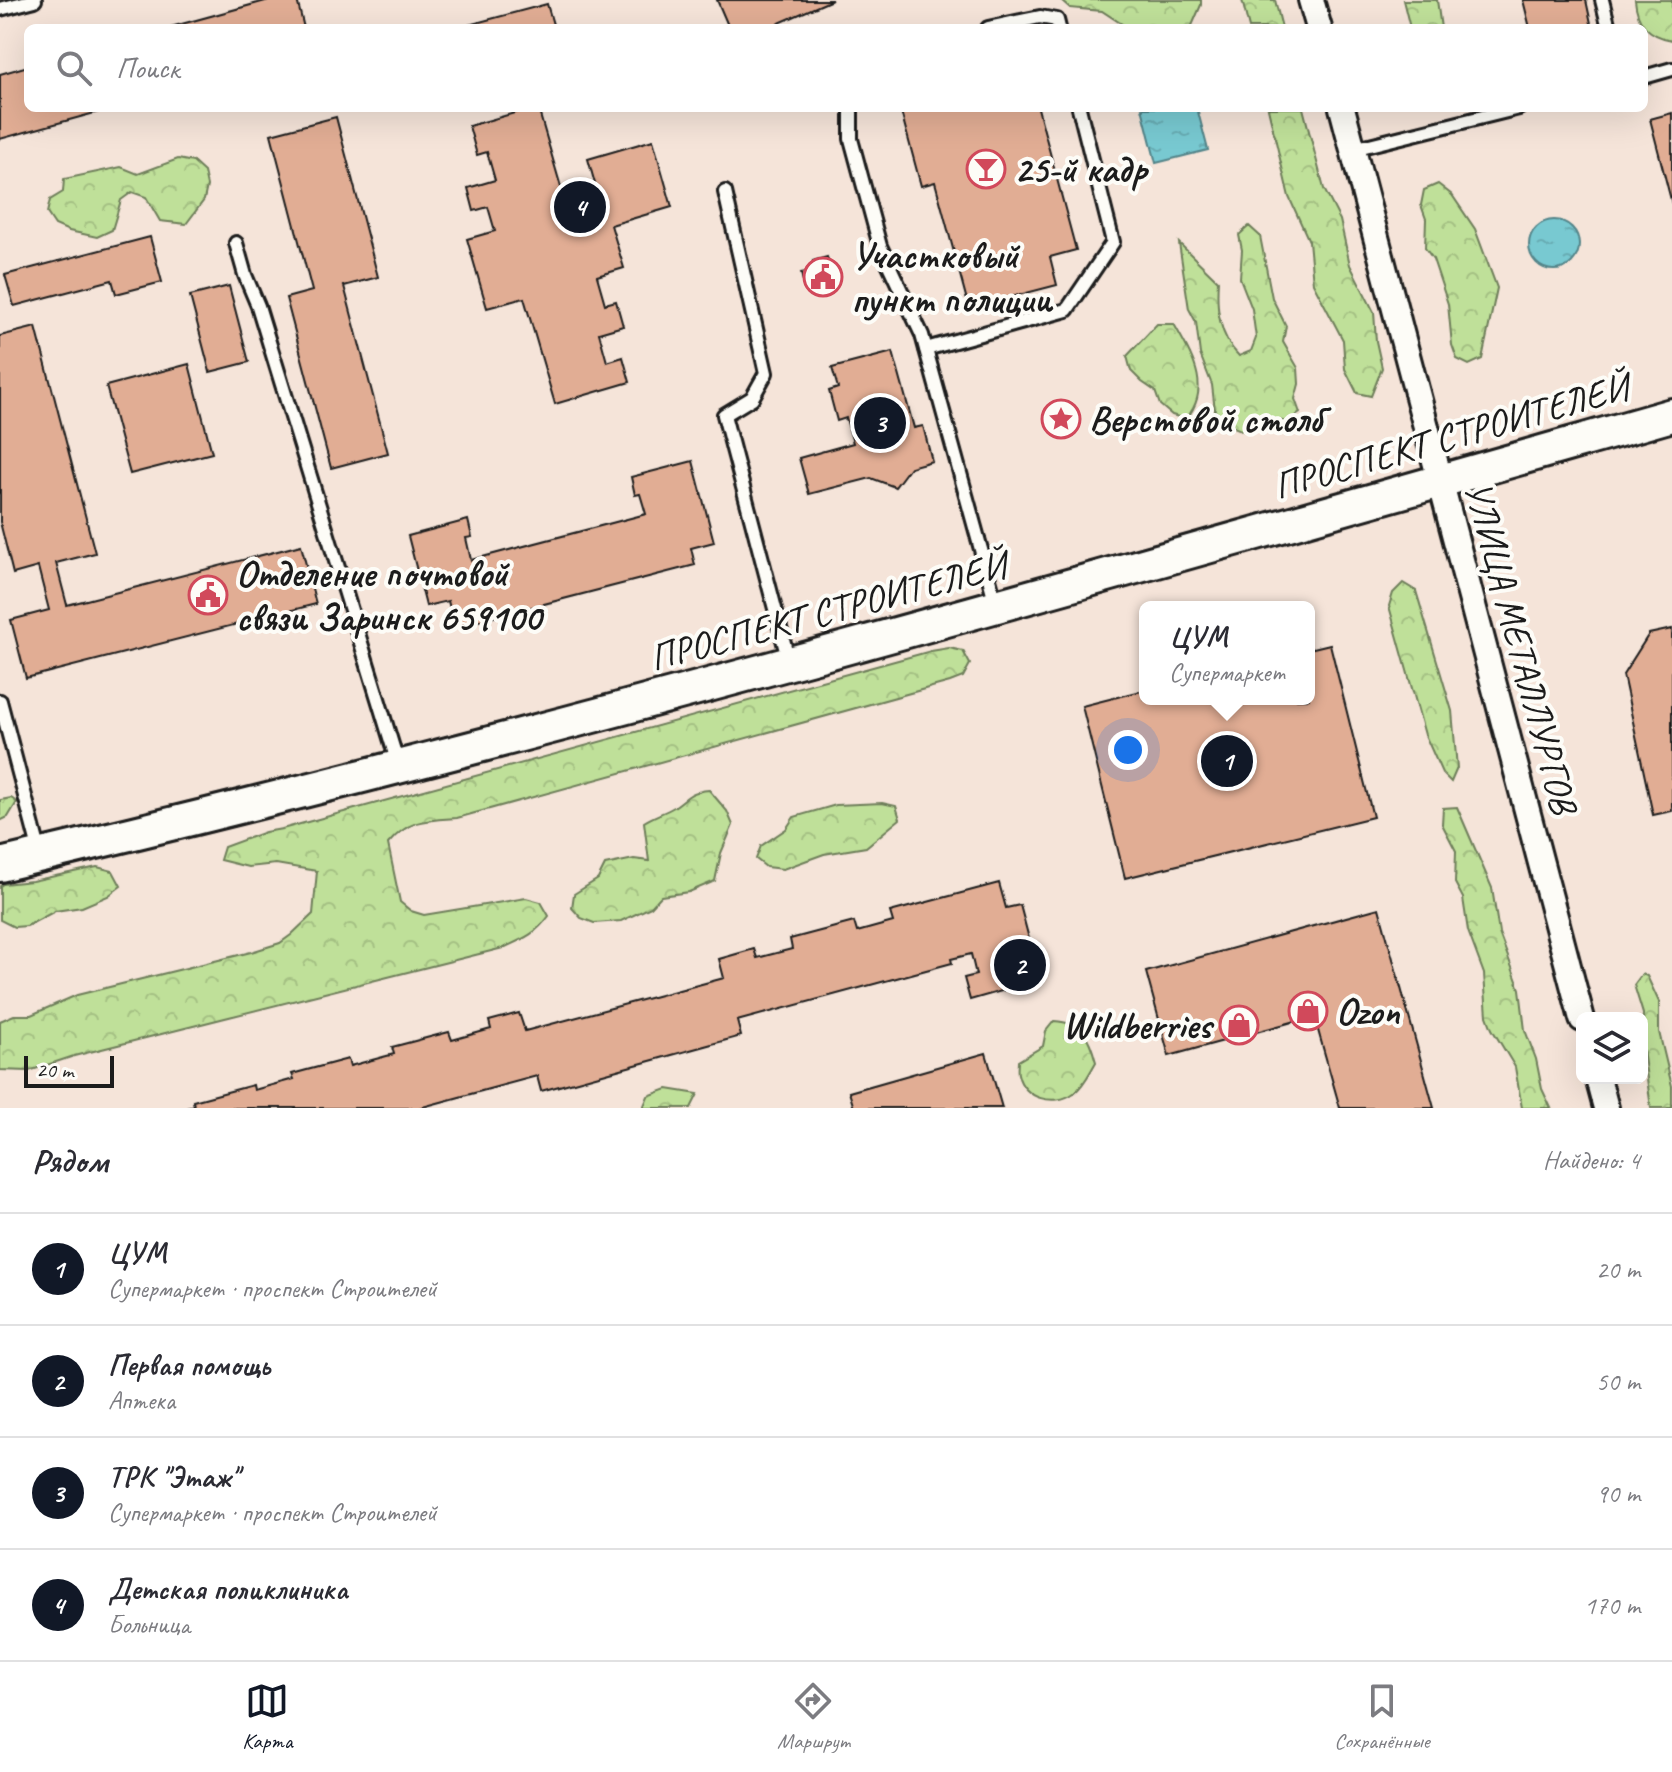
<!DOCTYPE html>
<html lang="ru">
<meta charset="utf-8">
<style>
body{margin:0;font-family:Caveat,sans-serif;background:#f7f7f7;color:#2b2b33}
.controls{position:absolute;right:24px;bottom:24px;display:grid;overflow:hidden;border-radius:12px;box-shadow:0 8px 32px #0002}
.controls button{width:72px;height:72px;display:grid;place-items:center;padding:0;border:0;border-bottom:2px solid #e1e1e2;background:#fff;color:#2b2b33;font:40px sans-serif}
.scale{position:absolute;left:24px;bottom:20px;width:90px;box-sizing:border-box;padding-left:8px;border:4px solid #1c1c1c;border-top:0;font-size:22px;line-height:28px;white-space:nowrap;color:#1c1c1c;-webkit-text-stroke:6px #fdfcf7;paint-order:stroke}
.you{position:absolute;left:1128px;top:750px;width:28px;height:28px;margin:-20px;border:6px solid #fff;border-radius:50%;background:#1a73e8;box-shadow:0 0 0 12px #1a73e833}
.badge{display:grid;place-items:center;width:52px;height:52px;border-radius:50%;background:#111827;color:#fff;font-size:26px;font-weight:700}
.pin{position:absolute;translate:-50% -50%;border:4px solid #fff;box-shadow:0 2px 8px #0006}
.popup{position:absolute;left:1139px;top:601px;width:176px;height:104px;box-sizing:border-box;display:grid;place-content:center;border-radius:12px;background:#fff;filter:drop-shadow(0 2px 6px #0005);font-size:26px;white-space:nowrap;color:#7c7c81}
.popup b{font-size:30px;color:#2b2b33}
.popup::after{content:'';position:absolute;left:50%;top:100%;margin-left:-16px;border:16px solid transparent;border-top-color:#fff}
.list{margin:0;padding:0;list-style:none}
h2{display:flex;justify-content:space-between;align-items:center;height:104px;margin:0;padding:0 32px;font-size:34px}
h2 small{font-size:26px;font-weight:400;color:#7c7c81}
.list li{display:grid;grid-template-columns:52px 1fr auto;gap:24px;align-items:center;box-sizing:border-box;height:112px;padding:0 32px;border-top:2px solid #e1e1e2}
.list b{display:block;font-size:30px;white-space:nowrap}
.list p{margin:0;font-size:26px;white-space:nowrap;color:#7c7c81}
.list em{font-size:26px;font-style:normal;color:#7c7c81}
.icon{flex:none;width:44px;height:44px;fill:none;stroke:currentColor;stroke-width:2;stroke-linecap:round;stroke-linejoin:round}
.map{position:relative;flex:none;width:1672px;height:1108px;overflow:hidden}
.search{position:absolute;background:#fff;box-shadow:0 8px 32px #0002;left:24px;right:24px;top:24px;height:88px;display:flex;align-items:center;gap:20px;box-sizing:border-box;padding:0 28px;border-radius:12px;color:#7c7c81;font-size:30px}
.sheet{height:552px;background:#fff}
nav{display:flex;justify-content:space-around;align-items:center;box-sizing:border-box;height:112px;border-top:2px solid #e1e1e2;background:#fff;font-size:22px;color:#7c7c81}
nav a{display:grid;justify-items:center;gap:4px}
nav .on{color:#111827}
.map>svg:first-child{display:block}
.forest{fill:url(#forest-crowns);stroke:#6e7e5a;stroke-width:2}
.water{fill:url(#water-ripples);stroke:#538489;stroke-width:2}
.building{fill:#e1ad94;stroke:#1c1c1c;stroke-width:2}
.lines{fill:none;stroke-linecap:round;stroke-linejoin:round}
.service-casing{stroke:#1c1c1c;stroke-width:18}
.minor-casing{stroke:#1c1c1c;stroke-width:30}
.tertiary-casing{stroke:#1c1c1c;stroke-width:38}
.service{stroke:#fdfcf7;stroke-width:12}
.minor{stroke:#fdfcf7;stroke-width:24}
.tertiary{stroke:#fdfcf7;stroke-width:32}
.labels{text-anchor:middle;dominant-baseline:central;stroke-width:8;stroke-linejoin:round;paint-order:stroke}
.poi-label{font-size:38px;font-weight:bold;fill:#1c1c1c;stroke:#fdfcf7;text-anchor:start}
.street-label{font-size:38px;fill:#1c1c1c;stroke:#fdfcf7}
</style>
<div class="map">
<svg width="1672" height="1108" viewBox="0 0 1672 1108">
<defs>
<pattern id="forest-crowns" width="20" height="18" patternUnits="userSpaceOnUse" patternTransform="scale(2)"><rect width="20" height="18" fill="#bfe099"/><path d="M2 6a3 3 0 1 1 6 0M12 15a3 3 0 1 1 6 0" fill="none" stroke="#a4c083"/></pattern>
<pattern id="water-ripples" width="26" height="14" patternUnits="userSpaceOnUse" patternTransform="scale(2)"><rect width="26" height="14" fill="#78c9d1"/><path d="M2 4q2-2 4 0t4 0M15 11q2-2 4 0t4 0" fill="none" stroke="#67acb3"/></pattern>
</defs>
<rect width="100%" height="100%" fill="#f5e4d9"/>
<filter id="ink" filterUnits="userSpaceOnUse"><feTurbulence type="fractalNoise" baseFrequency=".0125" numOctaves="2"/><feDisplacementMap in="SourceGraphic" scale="16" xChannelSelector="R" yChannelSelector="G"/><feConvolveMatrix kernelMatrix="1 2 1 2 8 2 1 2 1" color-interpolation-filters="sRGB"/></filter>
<g filter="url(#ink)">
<g class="forest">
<path d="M1061 0H1201V5L1191 28H1128L1102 11 1070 8Z"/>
<path d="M1242 0H1275L1282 28H1249Z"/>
<path d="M1403 0H1437L1441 28H1410Z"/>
<path d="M1635 0H1672V40C1648 36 1637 23 1635 0Z"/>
<path d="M1268 108H1303L1324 189 1340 220 1350 265 1374 312 1376 341 1382 368 1371 396 1357 393 1345 369 1343 340 1313 283 1309 241 1289 197Z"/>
<path d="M178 159 193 162 204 172 207 186 204 200 186 224 160 221 146 197 132 192 121 200 112 230 97 237 69 231 55 225 47 213 50 200 63 192 64 179 121 167 138 174Z"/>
<path d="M1438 184 1452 195 1475 229 1497 288 1482 359 1469 365 1457 359 1452 345 1448 304 1433 259 1425 248 1426 219 1421 205 1424 190Z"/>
<path d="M1249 226 1260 236 1272 298 1286 326 1283 342 1298 368 1299 384 1295 399 1300 413 1287 422 1273 419 1248 433 1224 423 1215 411 1212 385 1200 354 1196 322 1189 309 1179 243 1218 281C1216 309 1219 336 1239 356L1251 351 1256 338 1252 309 1240 278 1242 250 1239 235Z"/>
<path d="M1157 324H1174C1191 355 1213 387 1186 419L1172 415 1160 405 1155 391 1142 382 1131 371 1127 356Z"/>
<path d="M1403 583 1416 591 1452 711 1457 768 1451 782 1442 773 1425 735 1389 606 1393 593Z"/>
<path d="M949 648 963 651 970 664 963 677 950 682 457 818C426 820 409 819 388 844L400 902 411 911 424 915 526 898 541 902 549 916C535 935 523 939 503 948L74 1056 29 1071 0 1070V1021L14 1015H31L77 995 251 952 280 943 291 935 313 914 317 871 276 864 248 867 220 860 224 847 265 832 282 829 931 651Z"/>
<path d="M709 790 727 811 733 825 721 853 715 881 689 892 661 896 651 907 621 921 594 923 581 918 572 908 574 894 598 879 605 865 634 859 649 861 644 822C653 816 664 813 674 807 689 797 688 792 709 790Z"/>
<path d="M11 798 17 802 8 817 0 821V800Z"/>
<path d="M882 803 896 806 900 819 866 847 824 854 783 869 766 867 756 859 761 846 786 829 794 817 836 805Z"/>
<path d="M1457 807 1492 888 1499 933 1520 989 1525 1030 1536 1059 1542 1089 1551 1108H1522L1515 1067 1492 1029 1487 1016 1484 974 1468 931 1463 898 1455 883 1456 851 1442 824 1443 808Z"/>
<path d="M97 867 113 871 121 886 108 896 82 907 55 911 27 926 14 927 0 920V886L3 884 32 881Z"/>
<path d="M1642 974 1647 976 1659 1002V1032L1672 1086V1108H1651L1642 1042 1643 1014 1634 985Z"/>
<path d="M1054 1021C1084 1023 1089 1036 1096 1062 1090 1072 1084 1086 1074 1093 1055 1107 1023 1099 1018 1074 1017 1070 1018 1065 1018 1061L1043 1046 1046 1031Z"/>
<path d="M667 1089 698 1094 691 1108H643L648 1096Z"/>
</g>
<g class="water">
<path d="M1142 108H1197L1208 150 1156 163Z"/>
<circle cx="1554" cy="245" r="25"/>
</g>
<g class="building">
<path d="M269 0H297L304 28H167Z"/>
<path d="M717 0H832L768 28H729Z"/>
<path d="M1523 0H1586L1592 28H1530Z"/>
<path d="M547 4 554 28H457Z"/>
<path d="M28 66V108H113L0 139V74Z"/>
<path d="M532 108H538L565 201 597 191 588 159 653 140 672 207 611 225 624 268 597 276 605 304 616 301 623 326 599 333 607 362 623 357 630 382 555 404 524 298 487 308 467 239 495 231 488 207 474 211 468 188 495 180 487 152 477 155 469 126Z"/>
<path d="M900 108H1038L1076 250 1050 257 1057 285 969 308 935 182 921 186Z"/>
<path d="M1672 113V204L1650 119Z"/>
<path d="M336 117 378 277 344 286 388 453 331 468 286 298 312 291 271 134Z"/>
<path d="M150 237 162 282 116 294 112 280 14 306 5 275Z"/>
<path d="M827 257 833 280 804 286 801 273 815 270 813 261Z"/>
<path d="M229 286 249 362 210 372 190 296Z"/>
<path d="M36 327 95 553 56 563 67 605 301 545 316 604 26 678 11 620 49 610 38 567 13 574 0 522V336Z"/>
<path d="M893 352 914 428 923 426 932 461 910 467 895 487 871 478 809 494 799 458 853 443 846 418 837 421 829 391 838 388 832 368Z"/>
<path d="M189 364 212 453 130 474 106 386Z"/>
<path d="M693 461 714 542 691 548 695 565 455 627 448 601 426 606 408 536 468 520 472 537 466 538 471 560 646 514 640 494 635 495 631 477Z"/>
<path d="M1672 629V811L1653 815 1623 675 1649 634Z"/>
<path d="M1330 644 1373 817 1125 878 1082 706 1145 690V699H1309V649Z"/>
<path d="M999 883 1006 908 1020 905 1040 980 970 1000 964 978 976 975 971 954 951 959 952 963 737 1021 741 1036 541 1091 537 1076 419 1108H186L194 1106 193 1101 253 1085 254 1090 294 1079 292 1074 348 1059 350 1066 394 1054 392 1047 449 1032 452 1040 491 1029 489 1021 519 1013 525 1031 724 978 719 959 754 949 757 958 792 949 790 939 854 922 857 932 893 922 890 912Z"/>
<path d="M1379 908 1434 1108H1340L1314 1016 1169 1056 1146 972Z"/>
<path d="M986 1053 1002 1108H854L849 1092Z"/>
</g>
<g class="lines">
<defs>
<g id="service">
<path d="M1602 0 1609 28"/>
<path d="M0 9 35 0"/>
<path d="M988 28 1040 17 1057 20 1059 28"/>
<path d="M1644 77 1672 69"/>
<path d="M851 108V139L880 246 922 335 996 604"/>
<path d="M1353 149 1519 108"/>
<path d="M725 192 766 373 752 398 724 415 789 662"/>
<path d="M236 243 245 275 258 306 398 764"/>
<path d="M926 349 1067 310 1113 242 1079 108"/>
<path d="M0 701 40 853"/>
</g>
<g id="minor">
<path d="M1311 0 1319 28"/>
<path d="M1342 108 1582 1019"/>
<path d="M1598 1078 1606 1108"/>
</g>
<path id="tertiary" d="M0 865C562 733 1117 573 1672 415"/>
</defs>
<use href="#service" class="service-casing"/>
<use href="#minor" class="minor-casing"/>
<use href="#tertiary" class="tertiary-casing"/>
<use href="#service" class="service"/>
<use href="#minor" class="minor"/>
<use href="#tertiary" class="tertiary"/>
</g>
</g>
<defs>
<symbol id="bar-ring" viewBox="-11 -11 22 22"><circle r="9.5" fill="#fdfcf7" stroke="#d1495b" stroke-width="1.5"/><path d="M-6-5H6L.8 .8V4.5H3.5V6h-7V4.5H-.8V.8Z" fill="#d1495b"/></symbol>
<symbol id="civic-ring" viewBox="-11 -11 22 22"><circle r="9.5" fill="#fdfcf7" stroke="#d1495b" stroke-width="1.5"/><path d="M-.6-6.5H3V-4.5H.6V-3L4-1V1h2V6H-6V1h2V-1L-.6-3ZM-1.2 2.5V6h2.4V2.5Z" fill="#d1495b"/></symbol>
<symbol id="sight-ring" viewBox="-11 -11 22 22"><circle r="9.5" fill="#fdfcf7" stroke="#d1495b" stroke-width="1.5"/><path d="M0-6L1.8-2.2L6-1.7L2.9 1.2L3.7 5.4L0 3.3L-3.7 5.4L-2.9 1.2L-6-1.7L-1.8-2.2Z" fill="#d1495b"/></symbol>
<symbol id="shop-ring" viewBox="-11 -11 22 22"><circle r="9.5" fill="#fdfcf7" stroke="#d1495b" stroke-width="1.5"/><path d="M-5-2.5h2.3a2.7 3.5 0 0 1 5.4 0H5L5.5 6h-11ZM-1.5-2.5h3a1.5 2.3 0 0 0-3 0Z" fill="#d1495b"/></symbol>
</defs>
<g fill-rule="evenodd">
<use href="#bar-ring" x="964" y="147" width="44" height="44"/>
<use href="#civic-ring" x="801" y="255" width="44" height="44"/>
<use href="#sight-ring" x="1039" y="397" width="44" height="44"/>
<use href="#civic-ring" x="186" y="573" width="44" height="44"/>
<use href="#shop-ring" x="1286" y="989" width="44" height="44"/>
<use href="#shop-ring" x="1217" y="1003" width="44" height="44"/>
</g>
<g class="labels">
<g class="poi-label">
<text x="1014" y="169">25-й кадр</text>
<text x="851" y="255">Участковый<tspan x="851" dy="44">пункт полиции</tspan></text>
<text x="1089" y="419">Верстовой столб</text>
<text x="236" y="573">Отделение почтовой<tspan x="236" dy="44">связи Заринск 659100</tspan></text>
<text x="1336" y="1011">Ozon</text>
<text x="1211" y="1025" text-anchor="end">Wildberries</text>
</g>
<g class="street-label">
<text transform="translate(1451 436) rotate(-16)">ПРОСПЕКТ СТРОИТЕЛЕЙ</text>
<text transform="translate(828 611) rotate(-15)">ПРОСПЕКТ СТРОИТЕЛЕЙ</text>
<text transform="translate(1521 647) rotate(75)">УЛИЦА МЕТАЛЛУРГОВ</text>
</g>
</g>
</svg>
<div class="controls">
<button><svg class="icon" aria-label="layers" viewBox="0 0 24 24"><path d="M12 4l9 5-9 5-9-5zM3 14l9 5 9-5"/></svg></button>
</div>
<div class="scale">20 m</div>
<div class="you"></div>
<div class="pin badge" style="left:1227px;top:761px">1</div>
<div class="popup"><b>ЦУМ</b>Супермаркет</div>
<div class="pin badge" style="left:1020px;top:965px">2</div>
<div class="pin badge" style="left:880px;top:423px">3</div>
<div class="pin badge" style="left:580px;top:207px">4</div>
<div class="search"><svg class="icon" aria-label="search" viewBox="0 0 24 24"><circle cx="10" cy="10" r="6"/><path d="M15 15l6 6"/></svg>Поиск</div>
</div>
<section class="sheet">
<h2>Рядом<small>Найдено: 4</small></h2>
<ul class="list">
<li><span class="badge">1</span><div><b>ЦУМ</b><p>Супермаркет · проспект Строителей</p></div><em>20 m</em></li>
<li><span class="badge">2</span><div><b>Первая помощь</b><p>Аптека</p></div><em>50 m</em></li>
<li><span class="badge">3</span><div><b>ТРК &quot;Этаж&quot;</b><p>Супермаркет · проспект Строителей</p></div><em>90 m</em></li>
<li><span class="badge">4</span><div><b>Детская поликлиника</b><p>Больница</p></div><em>170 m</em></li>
</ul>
</section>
<nav>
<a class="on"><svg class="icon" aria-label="map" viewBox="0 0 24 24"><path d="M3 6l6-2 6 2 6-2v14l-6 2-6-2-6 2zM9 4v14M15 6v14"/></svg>Карта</a>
<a><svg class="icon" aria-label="directions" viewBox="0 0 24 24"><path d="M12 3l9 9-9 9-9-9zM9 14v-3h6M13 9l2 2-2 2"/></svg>Маршрут</a>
<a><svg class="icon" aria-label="saved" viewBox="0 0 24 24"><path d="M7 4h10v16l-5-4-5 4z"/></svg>Сохранённые</a>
</nav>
